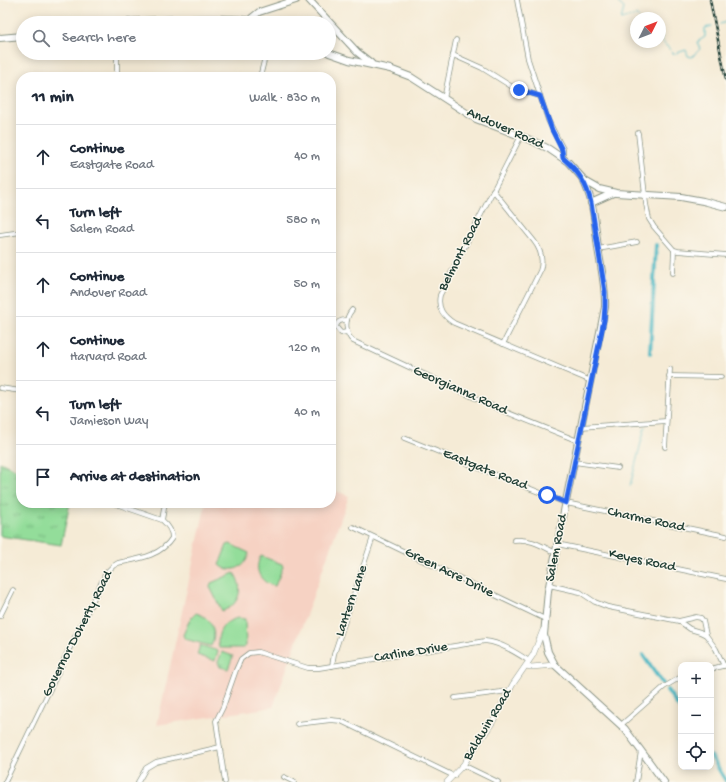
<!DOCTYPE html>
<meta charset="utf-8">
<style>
body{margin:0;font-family:"Gochi Hand",sans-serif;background:#f6f6f7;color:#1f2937}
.controls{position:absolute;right:12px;bottom:12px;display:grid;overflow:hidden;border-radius:8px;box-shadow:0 2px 10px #0003}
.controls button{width:36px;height:36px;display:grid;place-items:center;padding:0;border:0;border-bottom:1px solid #e0e1e3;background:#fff;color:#1f2937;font:20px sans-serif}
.compass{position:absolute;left:630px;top:12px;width:36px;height:36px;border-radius:50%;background:#fff;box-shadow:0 2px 10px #0003;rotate:48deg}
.stop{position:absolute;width:12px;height:12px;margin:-9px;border:3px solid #2563eb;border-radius:50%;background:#fff}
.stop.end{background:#2563eb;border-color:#fff;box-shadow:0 1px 4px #0008}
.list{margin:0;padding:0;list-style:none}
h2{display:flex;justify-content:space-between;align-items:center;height:52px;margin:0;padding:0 16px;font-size:17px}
h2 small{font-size:13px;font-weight:400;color:#747a83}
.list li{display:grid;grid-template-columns:26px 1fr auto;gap:12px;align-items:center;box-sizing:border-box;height:64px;padding:0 16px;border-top:1px solid #e0e1e3}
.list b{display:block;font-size:15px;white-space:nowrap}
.list p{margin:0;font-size:13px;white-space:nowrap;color:#747a83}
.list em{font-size:13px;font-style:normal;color:#747a83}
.icon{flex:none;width:22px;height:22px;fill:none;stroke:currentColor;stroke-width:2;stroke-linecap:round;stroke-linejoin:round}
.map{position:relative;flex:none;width:726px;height:782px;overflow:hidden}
.search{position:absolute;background:#fff;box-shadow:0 2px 10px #0003;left:16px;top:16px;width:320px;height:44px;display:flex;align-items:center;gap:10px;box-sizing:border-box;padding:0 14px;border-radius:22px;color:#747a83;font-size:15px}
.panel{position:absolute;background:#fff;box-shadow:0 2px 10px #0003;left:16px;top:72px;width:320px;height:436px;border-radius:16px}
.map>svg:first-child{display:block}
.built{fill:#f6d2c3}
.grass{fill:url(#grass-tufts);stroke:#598d67}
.pitch{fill:#93dd9a;stroke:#598d67}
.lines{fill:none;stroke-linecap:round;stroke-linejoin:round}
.stream{stroke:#49b7c3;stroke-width:1}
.canal{stroke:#49b7c3;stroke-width:4}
.minor-casing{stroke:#8a9485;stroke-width:5.5}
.tertiary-casing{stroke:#8a9485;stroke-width:6}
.secondary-casing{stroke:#8a9485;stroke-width:8}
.minor{stroke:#fff;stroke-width:4}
.tertiary{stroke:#fff;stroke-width:5}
.secondary{stroke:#fff;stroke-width:6}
.rail-casing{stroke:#1f3d34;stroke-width:2.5}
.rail{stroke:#fbf7ec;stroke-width:1;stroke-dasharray:3;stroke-linecap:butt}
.route{stroke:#2563eb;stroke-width:5}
.labels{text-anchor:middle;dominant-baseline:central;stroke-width:3;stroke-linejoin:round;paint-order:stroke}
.street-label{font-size:14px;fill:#1f3d34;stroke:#fbf7ec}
</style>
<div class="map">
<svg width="726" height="782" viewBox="0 0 726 782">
<defs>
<pattern id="grass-tufts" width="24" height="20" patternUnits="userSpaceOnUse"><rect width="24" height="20" fill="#93dd9a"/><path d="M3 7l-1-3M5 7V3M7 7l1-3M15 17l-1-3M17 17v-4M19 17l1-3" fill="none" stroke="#77b47e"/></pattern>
</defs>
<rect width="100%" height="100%" fill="#fbf7ec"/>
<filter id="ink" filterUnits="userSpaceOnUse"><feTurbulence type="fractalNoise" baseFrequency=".025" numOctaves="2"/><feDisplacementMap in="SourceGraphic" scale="8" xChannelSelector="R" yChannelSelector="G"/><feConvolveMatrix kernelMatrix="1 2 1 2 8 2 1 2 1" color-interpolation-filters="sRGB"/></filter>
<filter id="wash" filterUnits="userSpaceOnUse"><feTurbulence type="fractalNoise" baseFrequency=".012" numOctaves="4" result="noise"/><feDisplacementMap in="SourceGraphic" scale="16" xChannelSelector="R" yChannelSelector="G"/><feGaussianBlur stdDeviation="0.9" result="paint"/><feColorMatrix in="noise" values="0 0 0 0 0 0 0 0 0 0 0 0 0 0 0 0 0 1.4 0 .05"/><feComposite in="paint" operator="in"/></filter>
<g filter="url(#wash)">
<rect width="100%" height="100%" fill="#f5ebd6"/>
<path class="built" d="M331 489 349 496 273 707 157 725 206 503H331Z"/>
<g class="grass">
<path d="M0 462 21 472V503H70L61 545 0 536Z"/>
<path d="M222 652 233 656 228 669 220 667 218 662Z"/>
</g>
<g class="pitch">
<path d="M230 544 249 553C246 568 231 574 219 565L227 545Z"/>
<path d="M261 556 282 564 283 567 275 586C260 583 253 569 261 556Z"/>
<path d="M234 573C245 588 239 606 222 611L210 587 211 583Z"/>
<path d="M196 613C211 617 218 632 211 646L185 639 183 635 190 619Z"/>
<path d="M239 618 245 619 246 646 243 648H219C215 633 224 620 239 618Z"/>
<path d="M200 645 218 651 215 661 197 655Z"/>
</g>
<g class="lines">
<g class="stream">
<path d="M615 0 624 8 621 20 636 15 639 18"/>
<path d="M720 24 726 22"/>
<path d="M660 34 662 36 661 40 674 54 686 50 688 56 692 57 700 49 697 42 705 37V28L712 26"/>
<path d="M630 486 645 427"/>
</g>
<g class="canal">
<path d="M650 353 656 245"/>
<path d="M643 655 663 684"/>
<path d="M667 690 681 710"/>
<path d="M711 756 726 781"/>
</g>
</g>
</g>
<g filter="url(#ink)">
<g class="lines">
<defs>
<g id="minor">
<path d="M517 0 528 59 548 120 563 149V158"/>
<path d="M453 55 482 68 514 88 540 96"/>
<path d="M117 77V53"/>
<path d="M260 77 266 53"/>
<path d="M444 99 456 40"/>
<path d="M638 133 646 204 649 219 654 227 674 250 673 273"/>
<path d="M521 136 440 295C437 308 443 316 454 323L591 381"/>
<path d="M493 190 534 241C541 250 544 259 540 271L503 344"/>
<path d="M0 235 21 232"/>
<path d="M598 249 637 242"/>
<path d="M674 250 678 251 726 255"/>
<path d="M352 310C344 319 345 334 353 341L501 410 578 441"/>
<path d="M347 320C341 320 337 321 336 327L341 333 347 332"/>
<path d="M669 376 721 377"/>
<path d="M0 388 21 391"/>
<path d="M581 427 666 421"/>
<path d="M404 438 566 503 726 536"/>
<path d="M665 447 670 369"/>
<path d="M574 462 618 468"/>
<path d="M162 520 165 503"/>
<path d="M353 527 545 619"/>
<path d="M514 540C529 538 542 546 556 553"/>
<path d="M557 544 726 579"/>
<path d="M549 585 580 592 595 602 608 607 679 621"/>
<path d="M0 616 13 590"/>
<path d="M696 617 701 618 703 621 706 635 700 632 690 629 679 621Z"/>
<path d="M706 635 716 649 724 666"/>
<path d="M332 666 334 654 373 537"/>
<path d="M711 669 726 665"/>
<path d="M455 698 509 691"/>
<path d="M297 724 331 720 341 721 454 776"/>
<path d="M621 725 664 687 681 677"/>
<path d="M463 765 498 782"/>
<path d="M284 777 294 782"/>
<path d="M5 782 106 573 113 566 118 563C137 559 160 557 172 538 172 530 168 525 162 520L113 503"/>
<path d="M138 782 146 768 156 762 220 747"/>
<path d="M225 782 216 721 223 707 236 670 241 659 249 653 258 652 308 668H319L485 641C500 642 517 653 529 661"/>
<path d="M636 782 641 751"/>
</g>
<g id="tertiary">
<path d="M526 666 531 667 555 665"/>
<path d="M447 782 463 765 492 723 513 684 533 655 543 630"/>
</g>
<g id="secondary">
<path d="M309 0 357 52 371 63"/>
<path d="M249 20 259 12 296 0"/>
<path d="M113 23C137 21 161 20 185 19 211 19 237 17 262 23"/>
<path d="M0 38 23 36"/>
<path d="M329 53 349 60 390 69 411 77 476 119 533 141 549 149 568 162 585 181 599 189 616 193 681 197 703 201 726 207"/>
<path d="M582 178C594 199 595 225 598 248 601 268 606 287 605 307L548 591 544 635 548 652 555 665 625 729 664 782"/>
<path d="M591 203 613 193"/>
</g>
</defs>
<use href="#minor" class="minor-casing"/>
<use href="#tertiary" class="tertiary-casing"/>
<use href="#secondary" class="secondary-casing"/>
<use href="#minor" class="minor"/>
<use href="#tertiary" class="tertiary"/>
<use href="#secondary" class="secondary"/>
<defs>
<path id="rail" d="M710 0 726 80"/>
</defs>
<use href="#rail" class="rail-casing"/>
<use href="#rail" class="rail"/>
</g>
</g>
<g class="lines" filter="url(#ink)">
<path class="route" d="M519 90 540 96 552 130 562 150 563 158C578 171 587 184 591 203L605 292V307L604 320 566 503 547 495"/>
</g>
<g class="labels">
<g class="street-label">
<text transform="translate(505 129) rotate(24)">Andover Road</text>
<text transform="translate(461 254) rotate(-63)">Belmont Road</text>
<text transform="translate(460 391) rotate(24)">Georgianna Road</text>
<text transform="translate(485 470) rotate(22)">Eastgate Road</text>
<text transform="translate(646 520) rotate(12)">Charme Road</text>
<text transform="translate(557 548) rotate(-79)">Salem Road</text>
<text transform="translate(642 561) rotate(12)">Keyes Road</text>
<text transform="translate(449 573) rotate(26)">Green Acre Drive</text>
<text transform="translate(352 601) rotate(-71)">Lantern Lane</text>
<text transform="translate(78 634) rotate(-63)">Governor Doherty Road</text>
<text transform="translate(411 653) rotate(-9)">Carline Drive</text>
<text transform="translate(488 725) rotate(-59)">Baldwin Road</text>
</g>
</g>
</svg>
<div class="controls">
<button>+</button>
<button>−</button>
<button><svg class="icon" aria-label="locate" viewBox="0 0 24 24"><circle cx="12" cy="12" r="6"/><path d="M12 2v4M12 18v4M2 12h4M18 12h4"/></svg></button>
</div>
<svg class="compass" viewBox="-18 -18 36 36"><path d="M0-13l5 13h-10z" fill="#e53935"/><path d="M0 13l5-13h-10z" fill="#747a83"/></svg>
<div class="stop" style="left:547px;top:495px"></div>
<div class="stop end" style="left:519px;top:90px"></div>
<div class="search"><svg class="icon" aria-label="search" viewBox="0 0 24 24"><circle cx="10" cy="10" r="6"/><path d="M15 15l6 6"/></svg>Search here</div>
<section class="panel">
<h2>11 min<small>Walk · 830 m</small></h2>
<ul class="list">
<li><svg class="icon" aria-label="ahead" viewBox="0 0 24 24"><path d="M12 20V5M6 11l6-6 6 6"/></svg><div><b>Continue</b><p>Eastgate Road</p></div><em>40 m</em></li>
<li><svg class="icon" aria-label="left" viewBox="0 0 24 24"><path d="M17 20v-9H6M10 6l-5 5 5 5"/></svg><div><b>Turn left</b><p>Salem Road</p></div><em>580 m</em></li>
<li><svg class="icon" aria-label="ahead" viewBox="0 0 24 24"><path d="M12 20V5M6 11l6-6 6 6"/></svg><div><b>Continue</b><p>Andover Road</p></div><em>50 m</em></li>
<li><svg class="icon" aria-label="ahead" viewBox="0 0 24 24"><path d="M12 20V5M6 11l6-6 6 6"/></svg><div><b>Continue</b><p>Harvard Road</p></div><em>120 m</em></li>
<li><svg class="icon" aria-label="left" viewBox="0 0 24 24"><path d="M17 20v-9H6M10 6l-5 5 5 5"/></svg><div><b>Turn left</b><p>Jamieson Way</p></div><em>40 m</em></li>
<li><svg class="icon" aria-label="arrive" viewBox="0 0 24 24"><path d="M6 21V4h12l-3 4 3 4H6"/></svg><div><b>Arrive at destination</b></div></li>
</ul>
</section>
</div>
